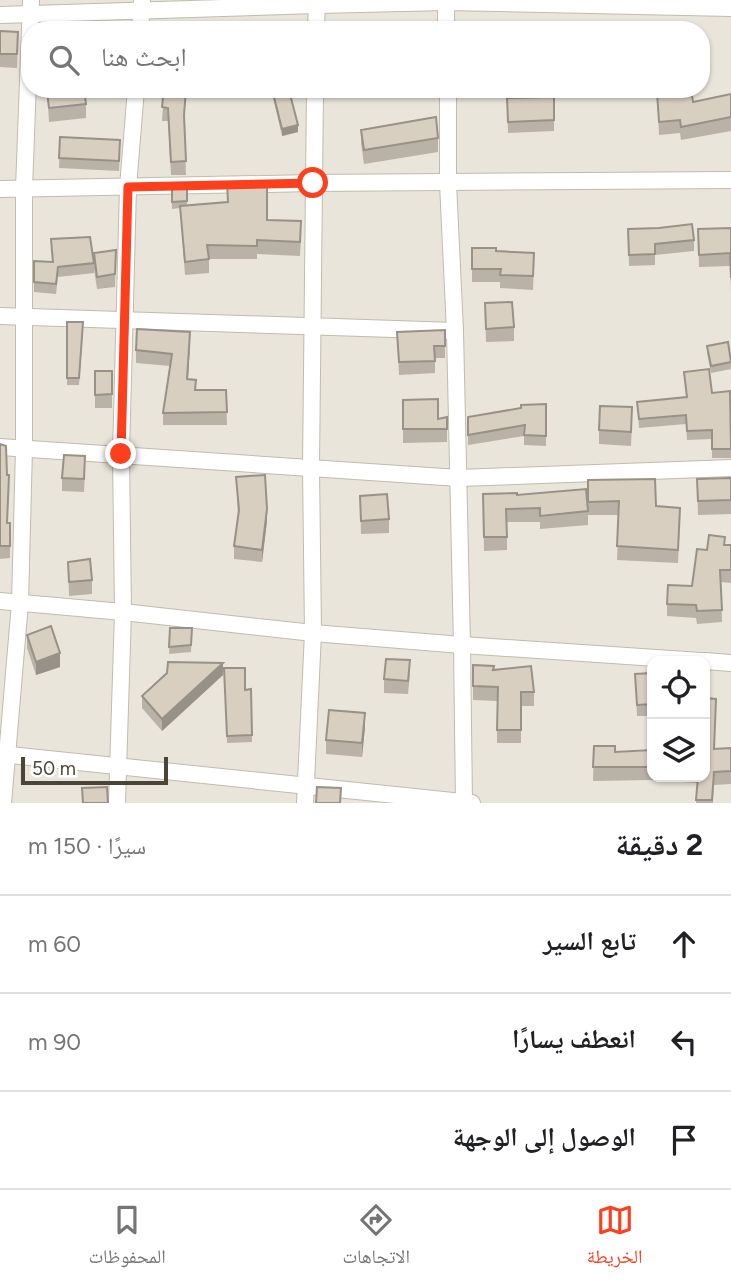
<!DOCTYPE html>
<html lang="ar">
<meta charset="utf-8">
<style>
body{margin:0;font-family:Figtree,"Noto Naskh Arabic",sans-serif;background:#f6f6f6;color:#202124;direction:rtl}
.controls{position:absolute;right:21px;bottom:21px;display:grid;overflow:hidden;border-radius:14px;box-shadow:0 2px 5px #0004}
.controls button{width:63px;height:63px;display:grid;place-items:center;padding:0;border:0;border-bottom:2px solid #e0e0e0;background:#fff;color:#202124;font:35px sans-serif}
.scale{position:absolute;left:21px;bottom:18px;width:147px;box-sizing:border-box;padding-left:7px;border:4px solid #4b4439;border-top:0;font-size:19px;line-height:24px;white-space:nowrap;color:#4b4439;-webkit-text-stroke:5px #fff;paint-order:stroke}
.stop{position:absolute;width:21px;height:21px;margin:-16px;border:5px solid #fc3f1d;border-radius:50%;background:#fff}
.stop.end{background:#fc3f1d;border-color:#fff;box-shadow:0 2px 7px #0008}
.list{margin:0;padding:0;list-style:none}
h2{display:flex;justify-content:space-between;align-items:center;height:91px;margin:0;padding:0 28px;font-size:30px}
h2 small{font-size:23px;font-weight:400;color:#757577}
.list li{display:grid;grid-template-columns:46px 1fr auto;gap:21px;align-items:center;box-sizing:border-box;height:98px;padding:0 28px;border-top:2px solid #e0e0e0}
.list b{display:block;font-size:26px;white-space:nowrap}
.list em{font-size:23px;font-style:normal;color:#757577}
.icon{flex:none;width:38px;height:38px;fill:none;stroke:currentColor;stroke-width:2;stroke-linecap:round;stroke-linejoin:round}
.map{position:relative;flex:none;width:731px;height:803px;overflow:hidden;direction:ltr}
.search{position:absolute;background:#fff;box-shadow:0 2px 5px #0004;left:21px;right:21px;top:21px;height:77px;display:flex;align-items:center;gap:18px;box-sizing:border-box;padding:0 24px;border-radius:28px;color:#757577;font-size:26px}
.sheet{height:385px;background:#fff}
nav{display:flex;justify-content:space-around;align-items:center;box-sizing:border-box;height:98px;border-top:2px solid #e0e0e0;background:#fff;font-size:19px;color:#757577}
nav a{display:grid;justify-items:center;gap:4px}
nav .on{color:#fc3f1d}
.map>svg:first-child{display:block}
.residential{fill:#eae5da;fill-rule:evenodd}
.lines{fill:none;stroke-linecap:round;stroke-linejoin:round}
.street-casing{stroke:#c2bbae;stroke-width:18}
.street{stroke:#fff;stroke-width:16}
.wall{fill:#bab2a6}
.shaded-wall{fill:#979187}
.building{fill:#d8cfc1;stroke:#979187;stroke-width:2}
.route{stroke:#fc3f1d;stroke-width:9}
</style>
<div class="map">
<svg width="731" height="803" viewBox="0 0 731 803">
<rect width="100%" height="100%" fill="#f6f3ec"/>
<path class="residential" d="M0 0H731V803H0ZM30 30H701V89H30ZM652 661H705V777H652Z"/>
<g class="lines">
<defs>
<g id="street">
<path d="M446 0V30"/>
<path d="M0 15 317 5 446 2 731 8"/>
<path d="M140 30 142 2"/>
<path d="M316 30 317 0"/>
<path d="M448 89V183L455 331 462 645 464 803"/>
<path d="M0 189 313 183 731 180"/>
<path d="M0 316 455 331"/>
<path d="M0 447 459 478 731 468"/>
<path d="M0 601 123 612 313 633 462 645 701 661"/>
<path d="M705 661 731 663"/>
<path d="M0 754 472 803"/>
<path d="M3 803 20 603 24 448V189L31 0"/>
<path d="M117 803 123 612 121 454 128 187 136 89"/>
<path d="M305 803 313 633 311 467 315 89"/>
</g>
</defs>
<use href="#street" class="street-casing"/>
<use href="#street" class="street"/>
</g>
<g class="wall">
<path d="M0 31 18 32 17 68 0 67Z"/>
<path d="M164 89H205V93H186L184 124 186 175H171L168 121H162Z"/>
<path d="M271 89H290L291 98 298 132 282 136Z"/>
<path d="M327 89H374V97L327 98Z"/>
<path d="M672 89H691L693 102 731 94V131L681 140 680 133 659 135 657 92 672 91Z"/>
<path d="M47 91 86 104V118L49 122Z"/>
<path d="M554 97V131L508 133 507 98Z"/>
<path d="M361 130 438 138V152L364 164 361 143Z"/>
<path d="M60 137 120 150 119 171 59 168Z"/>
<path d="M172 189H187V205L267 220 301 235 300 256 257 254V259H209V273L185 275 180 208 172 209Z"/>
<path d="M731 228V290L730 266 699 267 698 229Z"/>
<path d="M628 229 694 240V251L655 255V265L629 266Z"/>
<path d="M51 239 94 259 116 250 115 287 97 289 94 269V273L58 277 56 294 34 292V261L52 262Z"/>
<path d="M472 248 496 251 534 266 533 290 500 288V282H472Z"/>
<path d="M485 303 514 327V341L486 342Z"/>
<path d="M67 322 83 329 79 385H67Z"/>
<path d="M445 330V358H435V373L399 375 397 332Z"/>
<path d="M190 344 188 379 196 390H226L227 425H163V413L170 366 136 363V350Z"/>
<path d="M707 346 731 360V369L711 373 707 353Z"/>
<rect x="95" y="371" width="17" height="37"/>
<path d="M684 372 712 393 731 397V458H712V439L687 440 686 424 639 428 637 402 686 397Z"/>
<path d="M403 400 438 419 447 417V442L403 443Z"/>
<path d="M546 404V446L524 445V436L468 445V417Z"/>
<path d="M632 421 631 446 599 444V430Z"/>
<path d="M0 444 7 523H10V558L0 559Z"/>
<path d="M85 470 84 492 62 491V478Z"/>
<path d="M236 477 267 521 262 562 234 559V546L238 515Z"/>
<path d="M731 478V514L698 515 697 479Z"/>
<path d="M588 480 656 506 680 521 678 563 617 560 619 515H588Z"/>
<path d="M483 494 517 495 588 511V525L540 529V522H507V550L484 551Z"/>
<path d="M360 496 389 519V533L361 534Z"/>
<path d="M725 545H731V583L721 582 722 622 697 624 696 618 667 616V604L692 586 707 550Z"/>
<path d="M68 562 92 580V594L69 596Z"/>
<path d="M170 628H192L191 652 169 654Z"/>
<path d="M27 635 60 667 36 675 27 648Z"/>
<path d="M473 665 493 670 534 692V706H521V743H497V701L473 700Z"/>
<path d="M224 668 245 690 251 689 252 742 227 743Z"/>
<path d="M652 673V716H637L635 674Z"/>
<path d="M410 674 408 694 384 693V679Z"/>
<path d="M223 675 162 731 142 708V696Z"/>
<path d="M365 727 362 757 326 754V740Z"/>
<path d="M594 746 615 752 652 750V777H705L731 748V784L714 785 713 803H696L698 783 650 780 593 781Z"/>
</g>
<g class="shaded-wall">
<path d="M298 125V132L282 136V129Z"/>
<path d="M190 332V344L187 392V379Z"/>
<path d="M267 509V521L262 562V550Z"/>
<path d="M60 653V667L36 675V662Z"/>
<path d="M223 663V675L162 731V719Z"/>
<path d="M365 713V727L362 757V743Z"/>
</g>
<g class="building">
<path d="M86 24 115 25V30H86Z"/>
<path d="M0 31 18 32 17 54H0Z"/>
<path d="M67 89H84L86 104 49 108 47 91Z"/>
<path d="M164 89H186L184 115 186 161 171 162 168 108 162 107Z"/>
<path d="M272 89H290L291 98 298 125 282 129Z"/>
<path d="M673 89H691L693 102 731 94V117L681 127 680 120 659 122 657 92 673 90Z"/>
<path d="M554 97V120L508 122 507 98Z"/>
<path d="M436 117 438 138 364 150 361 130Z"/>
<path d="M60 137 120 140 119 161 59 158Z"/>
<path d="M227 182H267V220L301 221 300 242 257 240V246L207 245 209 259 185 262 180 206 228 202Z"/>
<path d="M172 189H187V201L172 202Z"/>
<path d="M692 224 694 240 655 244V254L629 255 628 229 659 228Z"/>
<path d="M731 228V278L730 253 699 255 698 229Z"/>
<path d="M90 237 94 263 58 267 56 284 34 282V261L53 262 51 239Z"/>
<path d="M472 248H496V251L534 253 533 276 500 275 501 269H472Z"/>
<path d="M116 250 115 274 97 277 94 253Z"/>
<path d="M512 302 514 327 486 329 485 303Z"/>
<path d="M67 322H83L79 378H67Z"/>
<path d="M137 329 190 332 187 379 196 380 195 390H226L227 412 163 413 172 354 136 350Z"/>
<path d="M445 330V346H434L435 361 399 362 397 332Z"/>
<path d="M728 342 731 362 711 366 707 346Z"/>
<path d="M709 369 712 393 730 391 731 449H712V430L687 431 686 415 639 419 637 402 687 397 684 372Z"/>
<path d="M95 371H112V394L95 395Z"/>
<path d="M438 399V419L447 417V429H403V400Z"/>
<path d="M546 404V436L524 435 525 425 468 435V417L521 408V405Z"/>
<path d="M600 406 632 407 631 432 599 430Z"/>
<path d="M0 444 6 446 7 475H9L7 523H10V546H0Z"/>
<path d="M64 455 85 456 84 479 62 478Z"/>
<path d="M265 475 267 509 262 550 234 546 239 510 236 477Z"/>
<path d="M731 478V500L698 501 697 479Z"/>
<path d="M655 479 656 506 680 508 678 550 617 546 619 501 588 502V480Z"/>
<path d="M586 489 588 511 540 516V508L506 509 507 537H484L483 494 517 493V495Z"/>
<path d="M387 494 389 519 361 521 360 496Z"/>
<path d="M709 535 725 537 724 545H731V570H720L722 610 697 611 696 605 667 604 668 585 692 586 697 549 707 550Z"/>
<path d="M90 559 92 580 69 582 68 562Z"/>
<path d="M51 626 60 653 36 662 27 635Z"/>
<path d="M170 628H192L191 645 169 647Z"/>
<path d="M386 659 410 660 408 681 384 679Z"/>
<path d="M168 662 223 663 162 719 142 696 167 673Z"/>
<path d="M473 665 494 666 493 670 531 666 534 692H521V730H497L498 687 473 686Z"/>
<path d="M224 668H245V690L251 689 252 735 227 736Z"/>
<path d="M652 673V704L637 705 635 674Z"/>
<path d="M705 698 716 699 714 749 731 748V771L714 772 712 800H696L698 777H705Z"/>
<path d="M329 710 365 713 362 743 326 740Z"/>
<path d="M594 746H615V752L652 750V767H593Z"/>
<path d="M107 787 108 803H83L82 788Z"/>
<path d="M317 787 341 788 340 803H316Z"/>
</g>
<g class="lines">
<path class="route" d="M121 454 128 187 313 183"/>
</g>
</svg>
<div class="controls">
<button><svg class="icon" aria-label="locate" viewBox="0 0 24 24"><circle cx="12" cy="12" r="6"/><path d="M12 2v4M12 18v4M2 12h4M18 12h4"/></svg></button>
<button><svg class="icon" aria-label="layers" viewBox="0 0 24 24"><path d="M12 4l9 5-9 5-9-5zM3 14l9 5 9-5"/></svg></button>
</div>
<div class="scale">50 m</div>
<div class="stop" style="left:313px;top:183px"></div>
<div class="stop end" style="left:121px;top:454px"></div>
<div class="search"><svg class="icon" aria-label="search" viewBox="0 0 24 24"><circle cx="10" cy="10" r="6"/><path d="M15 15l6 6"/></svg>ابحث هنا</div>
</div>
<section class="sheet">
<h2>2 دقيقة<small>سيرًا · 150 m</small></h2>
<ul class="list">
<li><svg class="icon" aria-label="ahead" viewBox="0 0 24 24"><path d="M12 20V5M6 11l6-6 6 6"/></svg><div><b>تابع السير</b></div><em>60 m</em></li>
<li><svg class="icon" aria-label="left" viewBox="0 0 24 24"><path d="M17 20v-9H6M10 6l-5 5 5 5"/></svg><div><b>انعطف يسارًا</b></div><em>90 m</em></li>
<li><svg class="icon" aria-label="arrive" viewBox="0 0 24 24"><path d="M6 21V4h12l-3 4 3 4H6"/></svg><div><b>الوصول إلى الوجهة</b></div></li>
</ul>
</section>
<nav>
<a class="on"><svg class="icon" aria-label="map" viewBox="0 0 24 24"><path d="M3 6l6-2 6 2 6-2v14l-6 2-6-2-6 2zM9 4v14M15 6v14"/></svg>الخريطة</a>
<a><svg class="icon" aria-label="directions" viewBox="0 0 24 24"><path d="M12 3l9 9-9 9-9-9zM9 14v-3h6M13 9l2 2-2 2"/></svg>الاتجاهات</a>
<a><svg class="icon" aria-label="saved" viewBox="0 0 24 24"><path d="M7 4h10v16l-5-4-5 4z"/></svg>المحفوظات</a>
</nav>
